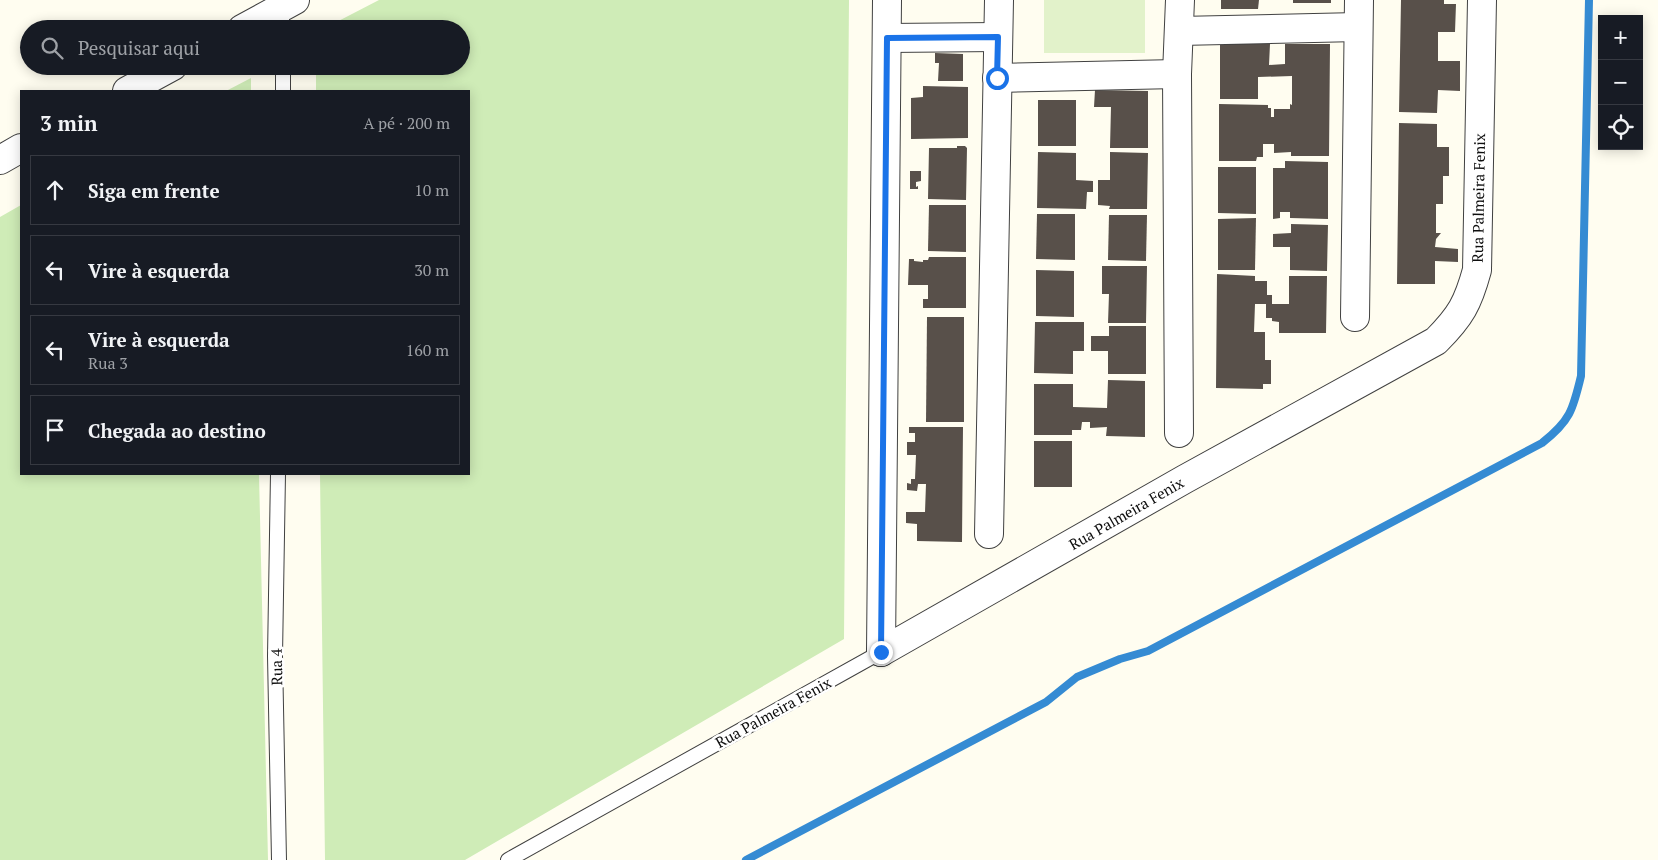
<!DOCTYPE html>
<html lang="pt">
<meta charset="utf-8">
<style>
body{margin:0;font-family:"PT Serif",serif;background:#242831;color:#f1f3f6}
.controls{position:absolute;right:15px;top:15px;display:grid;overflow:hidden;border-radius:0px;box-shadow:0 2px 12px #0003}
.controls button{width:45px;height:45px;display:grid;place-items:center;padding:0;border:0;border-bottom:1px solid #363941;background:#171b24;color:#f1f3f6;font:25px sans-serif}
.stop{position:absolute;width:15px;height:15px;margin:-11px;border:4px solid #1a73e8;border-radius:50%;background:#fff}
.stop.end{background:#1a73e8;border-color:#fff;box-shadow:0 1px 5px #0008}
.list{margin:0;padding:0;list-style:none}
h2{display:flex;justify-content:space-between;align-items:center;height:65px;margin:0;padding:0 20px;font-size:21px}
h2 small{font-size:16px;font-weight:400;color:#9ea1a6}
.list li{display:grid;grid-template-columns:32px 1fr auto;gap:15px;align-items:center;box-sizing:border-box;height:70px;margin:0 10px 10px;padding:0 10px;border:1px solid #363941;border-radius:0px}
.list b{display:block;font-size:19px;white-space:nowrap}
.list p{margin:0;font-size:16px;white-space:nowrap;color:#9ea1a6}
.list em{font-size:16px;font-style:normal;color:#9ea1a6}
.icon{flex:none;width:28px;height:28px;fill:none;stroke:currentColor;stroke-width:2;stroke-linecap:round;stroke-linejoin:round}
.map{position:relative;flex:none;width:1658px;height:860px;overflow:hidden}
.search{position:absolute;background:#171b24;box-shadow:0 2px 12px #0003;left:20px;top:20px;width:450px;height:55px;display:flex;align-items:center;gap:12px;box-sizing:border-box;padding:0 18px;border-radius:28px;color:#9ea1a6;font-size:19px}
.panel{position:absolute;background:#171b24;box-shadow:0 2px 12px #0003;left:20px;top:90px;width:450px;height:385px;border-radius:0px}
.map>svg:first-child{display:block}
.green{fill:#cfecb7}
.pitch{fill:#e2f2ca}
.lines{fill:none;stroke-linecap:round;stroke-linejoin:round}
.stream{stroke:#358bd3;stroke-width:8}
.building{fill:#58504a}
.lane-casing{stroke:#414141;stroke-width:16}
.street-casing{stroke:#414141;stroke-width:30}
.lane{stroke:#fff;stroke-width:14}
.street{stroke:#fff;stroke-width:28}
.route{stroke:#1a73e8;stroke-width:6}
.labels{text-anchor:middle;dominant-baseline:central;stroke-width:5;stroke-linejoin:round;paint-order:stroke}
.street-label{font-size:15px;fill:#0e0e0e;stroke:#fff}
</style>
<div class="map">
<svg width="1658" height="860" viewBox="0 0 1658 860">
<rect width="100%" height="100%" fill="#fffdf0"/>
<g class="green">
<path d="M379 0H849L844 639 465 860H325L320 474H469V91H316V66H461V29H323Z"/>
<path d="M251 78V91H226Z"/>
<path d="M21 205V474H259L268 860H0V217Z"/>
</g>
<rect class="pitch" x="1044" y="0" width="101" height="53"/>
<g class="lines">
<path class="stream" d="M746 860 1046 702 1077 677 1120 659 1148 651 1542 443C1570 421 1573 410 1581 376L1589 0"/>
</g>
<g class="building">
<path d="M1221 0H1259L1258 9H1221Z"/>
<rect x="1293" y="0" width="38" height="3"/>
<path d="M1401 0H1444V4H1456L1455 32H1438V61H1460V91L1438 90 1437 113 1399 112Z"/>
<path d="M1220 43 1270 44 1269 65 1285 64V44H1330L1329 156H1291V152L1274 153V144H1263V157H1257L1256 161H1219V104L1268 105V108H1271V117H1274V109H1290V104L1292 105V76L1258 77V99H1220Z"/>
<path d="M935 53 963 54V81H938L939 63H935Z"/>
<path d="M923 86 968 87V138L911 139V98L923 97Z"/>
<path d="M1095 90 1148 91V148H1110L1111 107H1094Z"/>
<rect x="1038" y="100" width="38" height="46"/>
<path d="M1399 123 1437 124V147H1449V176H1443V204H1436V233H1441L1436 239 1435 247 1458 249V262L1435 261V284H1397Z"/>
<path d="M957 146H965L967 148 966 200 928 199 929 148H957Z"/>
<path d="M1038 152 1076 153V180L1093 181V192H1087L1086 209 1037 208Z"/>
<path d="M1110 152 1148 153 1147 209H1109L1110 206 1098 205V180H1110Z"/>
<path d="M1285 161 1328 162V219L1290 218V212H1280V218L1273 219V168H1285Z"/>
<path d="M1218 167H1256V214L1218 213Z"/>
<path d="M910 171H921V181L916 182V187L918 186V189H910Z"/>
<path d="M929 205H966V252L928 251Z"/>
<path d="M1037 214H1075V260L1036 259Z"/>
<path d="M1109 215H1147L1146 261 1108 260Z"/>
<path d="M1256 218 1255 270H1218V219Z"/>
<path d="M1291 224 1328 225 1327 271 1290 270V247H1273V234L1291 233Z"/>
<path d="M929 257H966V308H923V299H928V285H908L909 259H914V261L923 262V260H928Z"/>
<path d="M1102 266H1147L1146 323H1108L1109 294H1102Z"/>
<path d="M1036 270 1074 271V317L1036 316Z"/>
<path d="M1217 274 1255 276V281H1267V295H1272V304H1289V276H1327L1326 333H1279V322L1272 321V318H1266V304H1255L1254 332H1265V360H1271V384H1263V389L1216 388Z"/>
<path d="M927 317H964V422H926Z"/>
<path d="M1035 322H1084V351H1073V374L1034 373Z"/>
<path d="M1109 326H1146V374H1108V351H1091V336H1109Z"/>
<path d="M1108 380 1145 381V437L1106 436 1107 427 1090 428V422H1082L1081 430H1072V435H1034V384H1073V407L1107 408Z"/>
<path d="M909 427H963L962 542 917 541V524L906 523V512H925L926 484H918L917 491 907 490V483L911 484V479H915L916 455H907V442H915V433H909Z"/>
<rect x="1034" y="441" width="38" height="46"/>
</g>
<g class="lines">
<defs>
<g id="lane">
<path d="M282 7V29"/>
<path d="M283 66V91"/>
<path d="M278 474 275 656 279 860"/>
<path d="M508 860 881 652"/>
</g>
<g id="street">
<path d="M242 29 295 0"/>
<path d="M1179 31 1358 27"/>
<path d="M887 38 998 37"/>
<path d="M997 78 1177 74"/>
<path d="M127 91 173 66"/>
<path d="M0 160 21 148"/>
<path d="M1355 317 1359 0"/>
<path d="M1179 433 1177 74 1180 0"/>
<path d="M989 534 999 0"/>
<path d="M881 652 1185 479 1436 341C1461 316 1468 303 1477 270L1482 0"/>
<path d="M881 652 887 0"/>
</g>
</defs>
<use href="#lane" class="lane-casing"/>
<use href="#street" class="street-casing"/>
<use href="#lane" class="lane"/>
<use href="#street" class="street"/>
</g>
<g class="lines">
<path class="route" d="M881 652 887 38 998 37 997 78"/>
</g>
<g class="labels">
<g class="street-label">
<text transform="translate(1478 198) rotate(-89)">Rua Palmeira Fenix</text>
<text transform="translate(1126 513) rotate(-30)">Rua Palmeira Fenix</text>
<text transform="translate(276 667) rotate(-91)">Rua 4</text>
<text transform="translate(773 712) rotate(-29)">Rua Palmeira Fenix</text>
</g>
</g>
</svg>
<div class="controls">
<button>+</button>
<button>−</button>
<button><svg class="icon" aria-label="locate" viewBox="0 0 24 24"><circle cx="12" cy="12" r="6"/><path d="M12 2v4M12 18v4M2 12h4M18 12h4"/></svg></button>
</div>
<div class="stop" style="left:997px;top:78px"></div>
<div class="stop end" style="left:881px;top:652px"></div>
<div class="search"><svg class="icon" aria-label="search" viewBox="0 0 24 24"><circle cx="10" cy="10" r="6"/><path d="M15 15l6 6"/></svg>Pesquisar aqui</div>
<section class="panel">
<h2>3 min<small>A pé · 200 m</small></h2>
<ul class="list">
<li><svg class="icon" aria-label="ahead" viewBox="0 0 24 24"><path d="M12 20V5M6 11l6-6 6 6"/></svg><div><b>Siga em frente</b></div><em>10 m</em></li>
<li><svg class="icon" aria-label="left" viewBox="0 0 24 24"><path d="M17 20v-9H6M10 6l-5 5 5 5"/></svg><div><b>Vire à esquerda</b></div><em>30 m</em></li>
<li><svg class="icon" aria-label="left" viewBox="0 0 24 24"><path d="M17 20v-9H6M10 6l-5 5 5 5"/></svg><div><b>Vire à esquerda</b><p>Rua 3</p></div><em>160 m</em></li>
<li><svg class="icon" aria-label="arrive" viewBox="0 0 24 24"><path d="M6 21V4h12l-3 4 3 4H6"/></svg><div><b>Chegada ao destino</b></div></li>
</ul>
</section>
</div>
